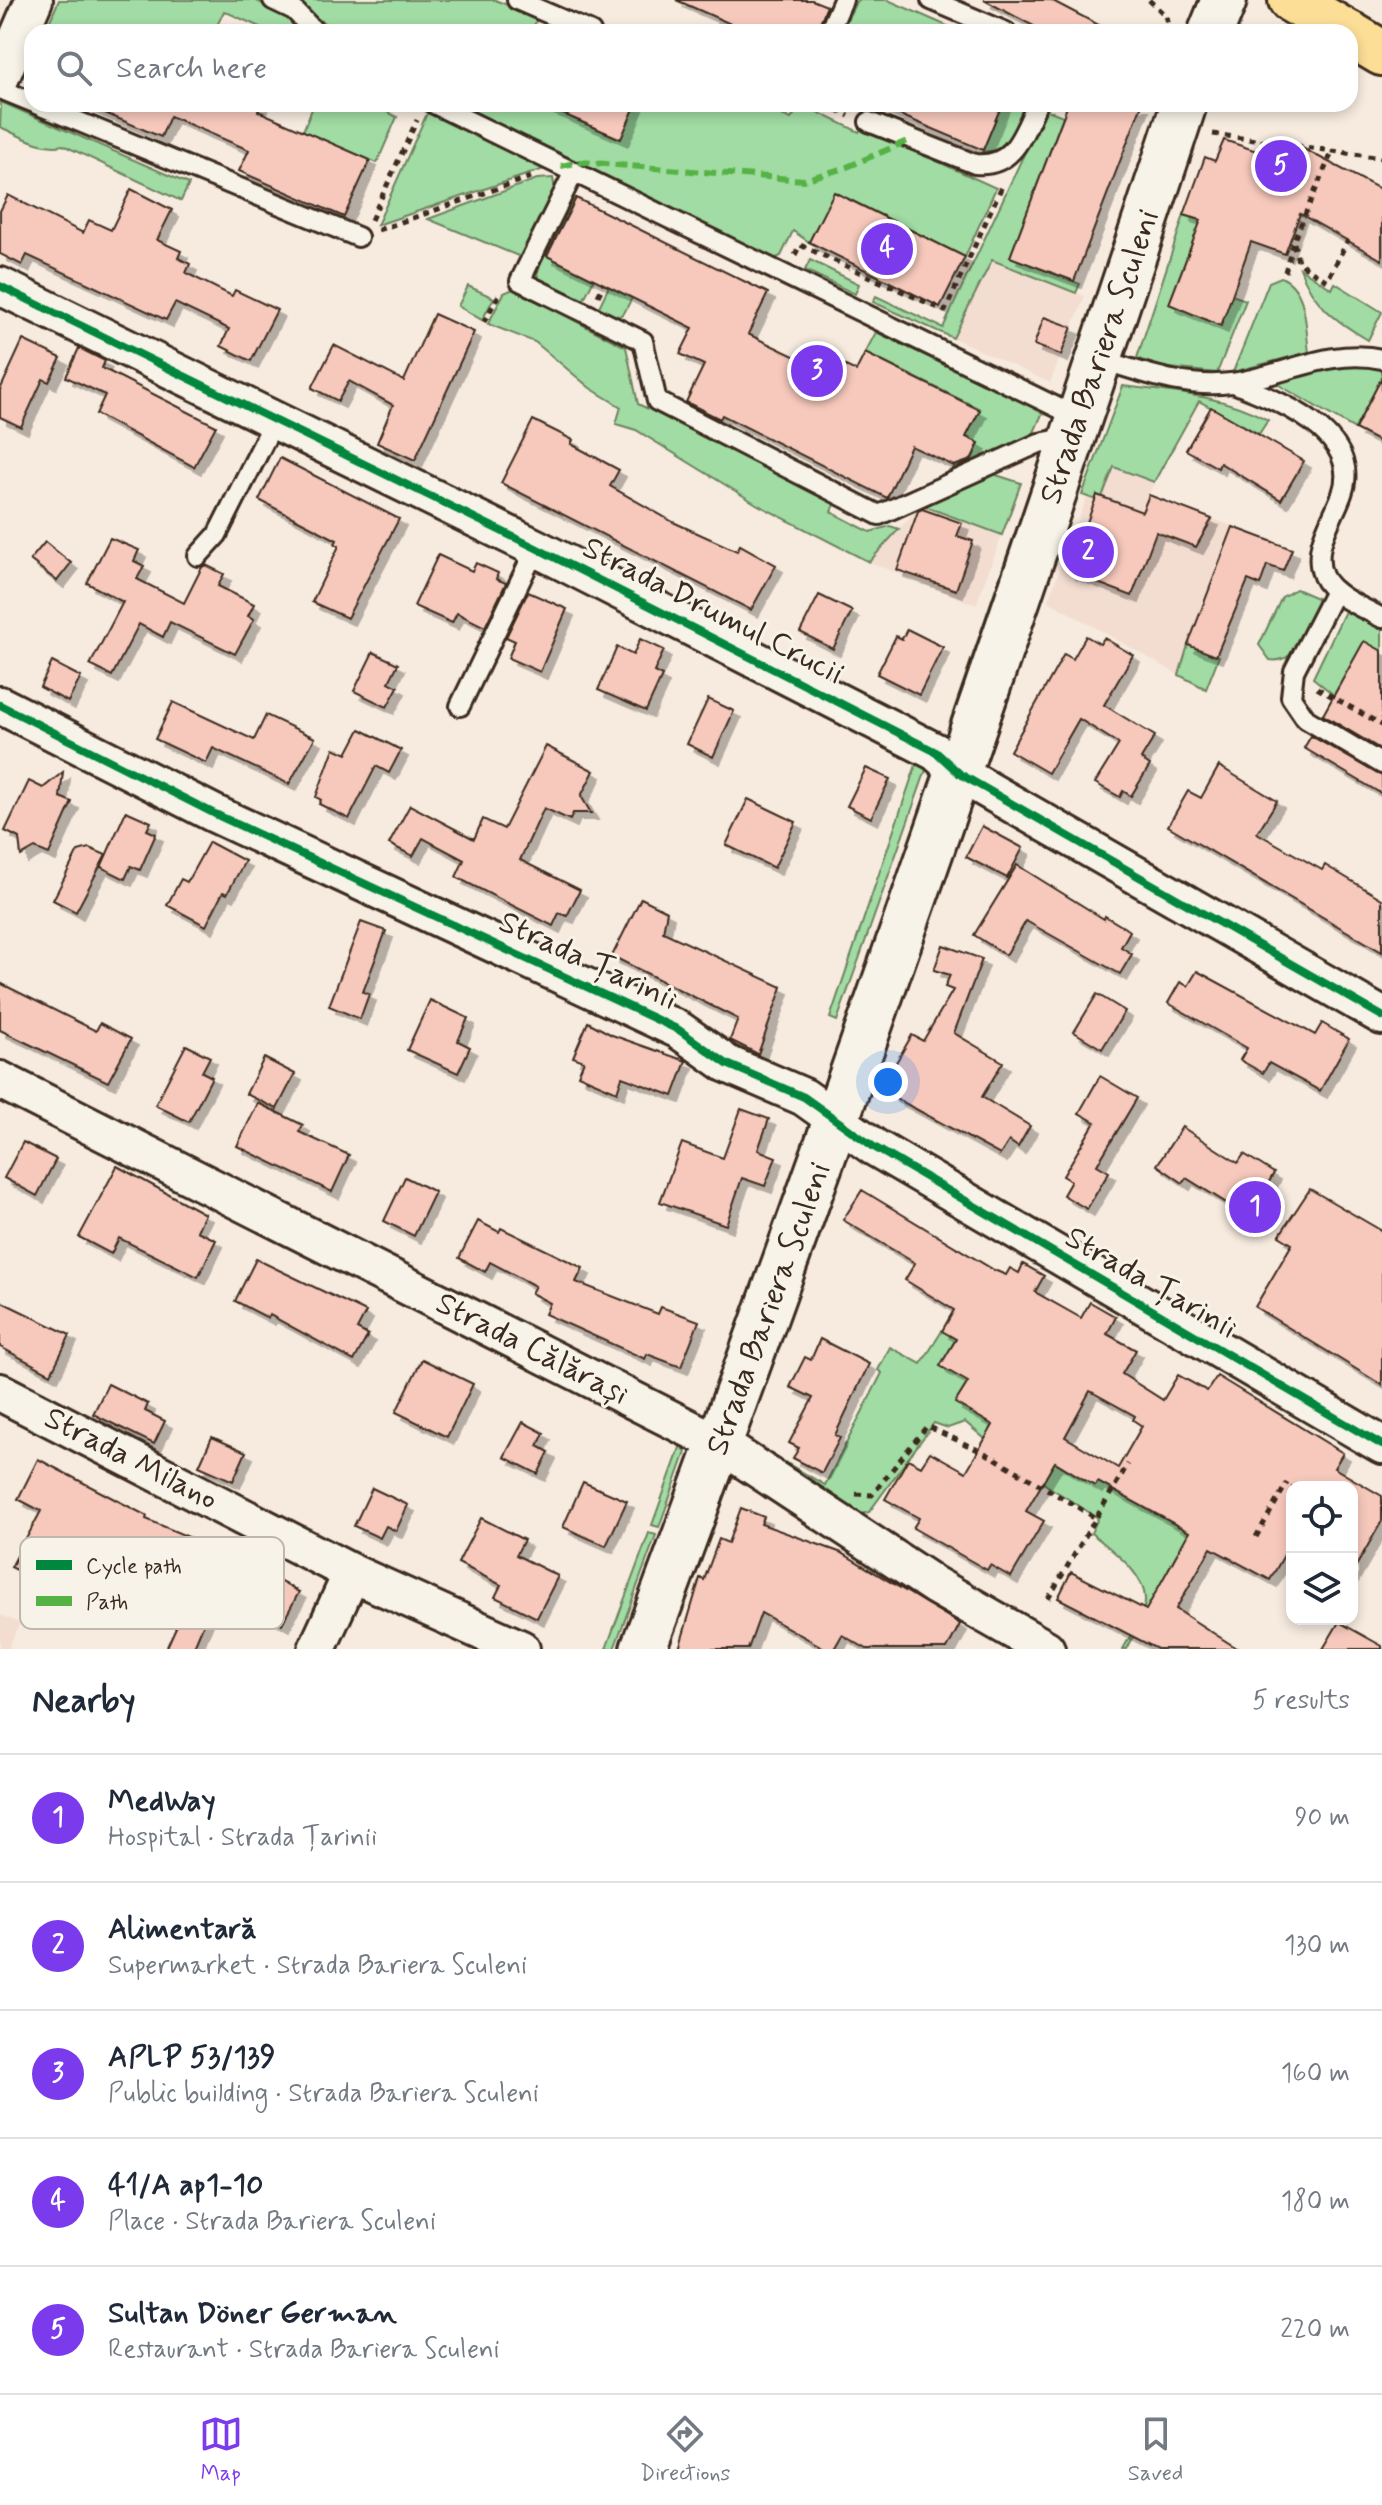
<!DOCTYPE html>
<meta charset="utf-8">
<style>
body{margin:0;font-family:Mynerve,sans-serif;background:#f2f2f3;color:#1f2937}
.controls{position:absolute;right:24px;bottom:24px;display:grid;overflow:hidden;border-radius:16px;box-shadow:0 4px 12px #0003}
.controls button{width:72px;height:72px;display:grid;place-items:center;padding:0;border:0;border-bottom:2px solid #e0e1e3;background:#fff;color:#1f2937;font:40px sans-serif}
.you{position:absolute;left:888px;top:1082px;width:28px;height:28px;margin:-20px;border:6px solid #fff;border-radius:50%;background:#1a73e8;box-shadow:0 0 0 12px #1a73e833}
.badge{display:grid;place-items:center;width:52px;height:52px;border-radius:50%;background:#7c3aed;color:#fff;font-size:26px;font-weight:700}
.pin{position:absolute;translate:-50% -50%;border:4px solid #fff;box-shadow:0 2px 8px #0006}
.list{margin:0;padding:0;list-style:none}
h2{display:flex;justify-content:space-between;align-items:center;height:104px;margin:0;padding:0 32px;font-size:34px}
h2 small{font-size:26px;font-weight:400;color:#747a83}
.list li{display:grid;grid-template-columns:52px 1fr auto;gap:24px;align-items:center;box-sizing:border-box;height:128px;padding:0 32px;border-top:2px solid #e0e1e3}
.list b{display:block;font-size:30px;white-space:nowrap}
.list p{margin:0;font-size:26px;white-space:nowrap;color:#747a83}
.list em{font-size:26px;font-style:normal;color:#747a83}
.icon{flex:none;width:44px;height:44px;fill:none;stroke:currentColor;stroke-width:2;stroke-linecap:round;stroke-linejoin:round}
.map{position:relative;flex:none;width:1382px;height:1649px;overflow:hidden}
.search{position:absolute;background:#fff;box-shadow:0 4px 12px #0003;left:24px;right:24px;top:24px;height:88px;display:flex;align-items:center;gap:20px;box-sizing:border-box;padding:0 28px;border-radius:24px;color:#747a83;font-size:30px}
.sheet{height:744px;background:#fff}
nav{display:flex;justify-content:space-around;align-items:center;box-sizing:border-box;height:112px;border-top:2px solid #e0e1e3;background:#fff;font-size:22px;color:#747a83}
nav a{display:grid;justify-items:center;gap:4px}
nav .on{color:#7c3aed}
.map>svg:first-child{display:block}
.built{fill:#f3ddd1}
.green{fill:#a0dca3;stroke:#6e8360;stroke-width:2}
.building{fill:#f7c9bd;stroke:#3b2a1e;stroke-width:2;fill-rule:evenodd;filter:url(#shadow)}
.lines{fill:none;stroke-linecap:round;stroke-linejoin:round}
.lane-casing{stroke:#3b2a1e;stroke-width:24}
.street-casing{stroke:#3b2a1e;stroke-width:42}
.secondary-casing{stroke:#3b2a1e;stroke-width:50}
.primary-casing{stroke:#3b2a1e;stroke-width:50}
.path{stroke:#3b2a1e;stroke-width:5;stroke-dasharray:6 6;stroke-linecap:butt}
.lane{stroke:#f7f3e8;stroke-width:18}
.street{stroke:#f7f3e8;stroke-width:36}
.secondary{stroke:#f7f3e8;stroke-width:44}
.primary{stroke:#fcde96;stroke-width:44}
.quiet{stroke:#57b245;stroke-width:6;stroke-dasharray:12 6;stroke-linecap:butt}
.cycleway-casing{stroke:#f7f3e8;stroke-width:13}
.cycleway{stroke:#00873e;stroke-width:8}
.labels{text-anchor:middle;dominant-baseline:central;stroke-width:6;stroke-linejoin:round;paint-order:stroke}
.street-label{font-size:32px;fill:#3b2a1e;stroke:#f7f3e8}
.key{fill:#f7f3e8;stroke:#bfb7ab;stroke-width:2}
.key-label{font-size:22px;fill:#3b2a1e}
</style>
<div class="map">
<svg width="1382" height="1649" viewBox="0 0 1382 1649">
<defs>
<filter id="shadow"><feDropShadow dx="7" dy="7" stdDeviation="0" flood-color="#0004"/></filter>
</defs>
<rect width="100%" height="100%" fill="#f7ebdf"/>
<filter id="ink" filterUnits="userSpaceOnUse"><feTurbulence type="fractalNoise" baseFrequency=".0125" numOctaves="2"/><feDisplacementMap in="SourceGraphic" scale="16" xChannelSelector="R" yChannelSelector="G"/><feConvolveMatrix kernelMatrix="1 2 1 2 8 2 1 2 1" color-interpolation-filters="sRGB"/></filter>
<g filter="url(#ink)">
<g class="built">
<path d="M992 260 1085 296 1050 383 953 338Z"/>
<path d="M1100 462 1154 482 1149 495 1240 529 1207 617 1200 614 1179 675 1048 601Z"/>
<path d="M921 505 1002 535 976 605 869 562Z"/>
<path d="M0 1615 20 1623 8 1649H0Z"/>
</g>
<g class="green">
<path d="M59 0H255L284 14 306 32H271L224 11 214 32H45Z"/>
<path d="M290 0H495L538 17 531 32H338Z"/>
<path d="M857 0H888L961 32H841Z"/>
<path d="M1 102 189 184 181 201 63 145C42 150 19 135 0 127Z"/>
<path d="M314 104H372L397 117 377 163 303 131Z"/>
<path d="M463 104H578L572 118 620 139 636 104H757L791 119 801 104 859 132 862 127 996 188 965 257 835 192 809 242 793 231 781 256 772 260 496 126Z"/>
<path d="M1002 104H1026L1006 149 982 152Z"/>
<path d="M1045 109 1063 116 1010 257 1080 284 1076 293 992 260 953 338 873 302 876 296 943 328Z"/>
<path d="M428 111 544 169 377 225Z"/>
<path d="M553 178 555 190 523 258 428 219 537 179Z"/>
<path d="M571 198H576L547 255 594 279 582 303 542 284 537 274 547 245Z"/>
<path d="M1184 215 1201 220 1169 304 1220 325 1232 295 1246 300 1217 373 1160 367 1137 358Z"/>
<path d="M810 260 859 284 855 294 805 270Z"/>
<path d="M1300 268 1332 289 1335 283 1382 312 1368 340C1337 322 1312 304 1300 268Z"/>
<path d="M1281 277C1308 289 1305 326 1309 352L1233 372 1269 282Z"/>
<path d="M468 286 494 298 482 320 458 306Z"/>
<path d="M609 286 632 298 624 313 616 318 597 311Z"/>
<path d="M513 289 626 347 638 404 836 500 831 512 870 532 890 526 899 529 869 562 758 505 636 430 616 424 621 407 590 388 535 342 488 324 504 293Z"/>
<path d="M876 332 1043 412 1032 437 952 473 954 466 971 462 979 444 966 437 980 409 865 353Z"/>
<path d="M1370 363 1382 369V377L1355 429 1272 381 1343 365Z"/>
<path d="M1123 386C1172 392 1223 395 1268 420L1259 434 1199 401 1154 482 1114 467 1102 497 1096 500 1082 495Z"/>
<path d="M1054 447 958 727 949 724 1043 451Z"/>
<path d="M993 474 1021 483 1002 535 921 505Z"/>
<path d="M1296 589 1317 598 1318 603C1310 625 1298 665 1270 660L1259 645 1282 597Z"/>
<path d="M1348 605 1382 625V651L1364 642 1334 695 1313 678Z"/>
<path d="M1188 645 1219 656 1206 689 1179 675Z"/>
<path d="M917 762 927 767 837 1021 830 1018Z"/>
<path d="M942 1331 956 1339 941 1366 970 1380 956 1403 1095 1486 1105 1470 1200 1528 1176 1555 1127 1649H1123C1130 1636 1143 1617 1145 1602 1147 1574 1110 1549 1091 1533L1098 1518 1018 1467 965 1422 948 1428 934 1423 869 1512 861 1514 764 1455V1450L825 1485 882 1373 878 1370 890 1347 921 1364Z"/>
<path d="M681 1445 686 1452 659 1527 652 1525Z"/>
<path d="M649 1533 656 1535 614 1649H606Z"/>
</g>
<g class="building">
<path d="M676 0H812L827 6 816 32H749Z"/>
<path d="M984 0H1051L1112 32H1045Z"/>
<path d="M84 104H261L258 111 370 160 344 217 239 171 249 150 170 116 161 137Z"/>
<path d="M540 104H636L621 139Z"/>
<path d="M874 104H1002L983 150Z"/>
<path d="M1068 104H1142L1074 281 1010 257Z"/>
<path d="M1224 140 1295 164 1302 148 1382 190V260L1300 214 1285 254 1251 242 1221 326 1169 304 1201 220 1184 215 1205 157 1215 161Z"/>
<path d="M131 189 172 210 157 240 181 251 178 258 190 264 186 273 232 296 235 290 277 310 251 361 221 346 229 329 175 303 166 320 27 255 22 265 0 254V211L8 195 83 233 89 220 111 230Z"/>
<path d="M834 192 965 257 940 307 809 242Z"/>
<path d="M576 198 768 293 748 334 808 363 814 351 856 371 865 353 980 410 966 437 979 443 971 460 954 466 911 446 887 498 722 415 720 419 686 402 704 365 680 354 693 328 547 256Z"/>
<path d="M434 314 474 332 415 460 377 443 393 405 349 381 338 401 312 388 334 345 404 381Z"/>
<path d="M1044 317 1072 327 1061 355 1034 345Z"/>
<path d="M23 340 61 358 49 382 43 379 21 427 0 417V390Z"/>
<path d="M79 348 105 361 102 368 216 426 194 467 96 414 105 395 66 377Z"/>
<path d="M1382 377V443L1355 429Z"/>
<path d="M1211 407 1304 461 1281 500 1220 463 1218 468 1186 450Z"/>
<path d="M533 420 573 440 571 444 619 470 610 486 673 522 737 551 740 545 776 565 751 610 501 483Z"/>
<path d="M280 458 399 519 347 618 312 602 339 546 335 544 337 540 259 500Z"/>
<path d="M1097 495 1142 512 1149 495 1212 519 1196 547 1156 532 1132 596 1069 572Z"/>
<path d="M922 509 962 523 957 536 973 541 956 590 897 570 918 511Z"/>
<path d="M1233 527 1292 549 1283 571 1267 565 1260 585 1248 580 1216 656 1188 645Z"/>
<path d="M110 538 139 550 134 561 144 566 137 579 184 603 202 567 206 565 224 574 218 586 254 604 248 616 254 619 235 654 170 622 163 637 139 624 112 676 90 665 123 602 87 583Z"/>
<path d="M45 542 71 563 57 581 30 560Z"/>
<path d="M438 555 472 571 476 563 498 573 496 579 506 583 485 627 457 613 452 623 414 606Z"/>
<path d="M528 592 567 609 540 672 508 658 515 641 506 637Z"/>
<path d="M819 595 852 611 833 649 800 632Z"/>
<path d="M907 629 943 647 919 695 877 674 896 636 902 639Z"/>
<path d="M1086 636 1100 644 1104 638 1133 655 1104 705 1155 736 1141 759 1150 765 1131 796 1123 791 1120 797 1095 783 1119 744 1079 719 1048 773 1010 751 1064 654 1073 659Z"/>
<path d="M640 639 664 650 654 672 662 676 646 711 598 690 617 647 633 655Z"/>
<path d="M1364 641 1382 651V750L1323 715Z"/>
<path d="M373 652 398 664 389 682 398 687 387 707 354 691Z"/>
<path d="M52 662 81 677 68 702 40 687Z"/>
<path d="M708 699 734 711 713 757 687 744Z"/>
<path d="M173 702 254 740 266 715 315 738 289 784 213 748 206 763 155 739Z"/>
<path d="M360 729 401 750 389 773 376 766 349 819 319 804 321 800 316 797 334 748 347 754Z"/>
<path d="M1311 736 1382 776V794L1304 748Z"/>
<path d="M546 746 594 771 581 796 591 813H573L570 820 544 808 520 860 580 890 567 916 559 913 553 926 456 877 464 860 423 838 413 856 389 844 410 805 474 839 483 819 504 829Z"/>
<path d="M1219 766 1277 801 1257 833 1322 870 1325 865 1382 899V952L1168 826 1188 791 1201 798Z"/>
<path d="M866 768 890 779 871 818 847 806Z"/>
<path d="M63 772 60 797 72 802 49 854 35 848 21 856 19 838 5 831 29 781 43 788Z"/>
<path d="M748 799 796 822 774 868 726 845Z"/>
<path d="M126 811 151 822 147 830 156 834 140 870 131 866 125 879 101 867Z"/>
<path d="M982 826 1023 848 1007 878 966 857Z"/>
<path d="M209 842 245 861 227 894 223 892 206 926 167 905 181 879 187 882Z"/>
<path d="M89 848 106 855 76 912 53 900 78 851Z"/>
<path d="M1017 865 1104 919 1105 916 1130 931 1121 947 1132 954 1120 974 1026 921 1006 955 974 935Z"/>
<path d="M641 898 667 911 663 932 782 987 758 1054 730 1040 738 1019 612 956Z"/>
<path d="M361 922 386 931 363 992 369 994 360 1019 329 1006Z"/>
<path d="M943 945 982 959 954 1033 1003 1062 982 1097 1030 1126 1018 1147 1009 1141 1000 1155 890 1095 903 1072 894 1066 912 1035 923 1041 953 990 945 987 950 975 934 970Z"/>
<path d="M1197 971 1315 1035 1322 1023 1349 1039 1320 1091 1269 1063 1263 1073 1240 1060 1247 1048 1168 1003 1180 982 1188 986Z"/>
<path d="M0 983 96 1031 100 1023 131 1039 108 1082 0 1030Z"/>
<path d="M1097 994 1125 1011 1102 1049 1074 1032Z"/>
<path d="M430 1000 468 1018 458 1041 470 1047 458 1073 407 1050Z"/>
<path d="M588 1022 612 1035 686 1061 673 1096 622 1077 617 1092 578 1075 584 1061 573 1057Z"/>
<path d="M186 1045 210 1057 202 1072 212 1077 189 1122 155 1105Z"/>
<path d="M264 1058 295 1074 277 1109 246 1094Z"/>
<path d="M1100 1076 1137 1098 1097 1165 1109 1172 1087 1209 1063 1195 1071 1181 1063 1176 1095 1122 1079 1113Z"/>
<path d="M258 1103 303 1125 299 1132 349 1155 332 1192 237 1146Z"/>
<path d="M741 1109 769 1119 758 1150 776 1157 765 1186 742 1178 726 1225 660 1202 682 1143 723 1158Z"/>
<path d="M1182 1127 1238 1163 1244 1154 1274 1173 1249 1217 1186 1178 1183 1183 1157 1165Z"/>
<path d="M23 1142 56 1159 37 1196 4 1178Z"/>
<path d="M117 1166 205 1214 197 1231 216 1240 198 1277 119 1238 111 1254 79 1237Z"/>
<path d="M405 1177 435 1192 414 1236 384 1221Z"/>
<path d="M1310 1189 1382 1231V1385L1255 1307 1292 1244 1279 1236Z"/>
<path d="M862 1190 994 1270 1006 1275 1010 1268 1019 1273 1023 1264 1044 1276 1035 1292 1081 1318 1090 1302 1116 1317 1107 1334 1136 1350 1122 1374 1163 1400 1178 1375 1207 1391 1217 1376 1343 1453 1334 1468 1382 1496V1521L1352 1573V1487H1292V1541L1270 1580 1211 1548 1176 1609 1238 1649H1157L1058 1598 1071 1572 1146 1610 1189 1532 1098 1482 1095 1486 1055 1462 1026 1511 1044 1521 1011 1577 990 1565 987 1570 913 1528 919 1518 885 1499 908 1459 921 1466 930 1452 966 1472 993 1425 955 1403 968 1382 940 1366 956 1339 942 1331 954 1310 905 1280 915 1263 843 1220ZM1090 1391 1135 1416 1133 1420 1142 1426 1118 1468 1065 1437Z"/>
<path d="M478 1221 499 1232 501 1228 583 1268 576 1282 658 1314 661 1307 699 1321 681 1367 647 1354 645 1359 545 1314 550 1303 531 1293 535 1286 490 1262 485 1272 459 1258Z"/>
<path d="M256 1259 366 1312 357 1329 368 1335 354 1361 270 1315 268 1318 235 1301Z"/>
<path d="M0 1301 70 1335 51 1374 0 1347Z"/>
<path d="M820 1339 869 1364 835 1435 840 1438 822 1473 793 1458 799 1448 789 1443 813 1398 790 1387 805 1357 811 1360Z"/>
<path d="M422 1359 473 1384 447 1437 396 1412Z"/>
<path d="M108 1384 148 1404 145 1411 165 1421 154 1444 93 1414Z"/>
<path d="M523 1422 544 1433 538 1446 549 1452 538 1474 504 1457Z"/>
<path d="M212 1437 246 1452 233 1481 199 1466Z"/>
<path d="M38 1459 147 1516 146 1519 233 1556 299 1592 282 1624 218 1590 193 1649H166L182 1614 151 1601 164 1570 113 1577 68 1554 50 1587 11 1567 41 1511 18 1499Z"/>
<path d="M583 1482 627 1501 606 1546 563 1527Z"/>
<path d="M372 1488 408 1505 396 1531 386 1526 380 1538 354 1526Z"/>
<path d="M741 1508 764 1517 761 1524 842 1553 960 1624 947 1649H867L842 1635 834 1649H826L761 1613 748 1649H679L700 1578 704 1580 719 1539 728 1543Z"/>
<path d="M481 1518 524 1540 516 1555 558 1576 537 1618 495 1597 501 1585 458 1563Z"/>
<path d="M1339 1622 1382 1646V1649H1323Z"/>
</g>
<g class="lines">
<defs>
<g id="lane">
<path d="M273 0 294 10 315 32"/>
<path d="M517 0 591 32"/>
<path d="M931 0 1006 32"/>
<path d="M829 32 843 0"/>
<path d="M0 89 32 102"/>
<path d="M36 104 358 237"/>
<path d="M434 104 1079 418"/>
<path d="M869 122 975 164C1014 168 1023 134 1037 104"/>
<path d="M574 172 520 281 643 341 657 401 879 515 1039 443 1071 437"/>
<path d="M1099 359C1142 372 1185 389 1231 383 1282 377 1329 347 1382 359"/>
<path d="M1233 383C1275 399 1364 433 1342 494 1333 520 1311 547 1323 576 1332 596 1364 608 1382 618"/>
<path d="M198 556 217 535 275 420"/>
<path d="M1335 591 1294 671 1291 697 1306 719 1382 764"/>
<path d="M460 706 536 548"/>
</g>
<g id="street">
<path d="M0 79 34 0"/>
<path d="M0 286 536 548 936 752 960 774 1382 1016"/>
<path d="M0 705 215 814 679 1030 727 1064 804 1097 874 1147 1382 1445"/>
<path d="M0 1080 720 1444 934 1585 1046 1649"/>
<path d="M0 1392 352 1573 521 1649"/>
<path d="M317 1649 352 1573"/>
</g>
<g id="secondary">
<path d="M1211 32 1224 0"/>
<path d="M643 1649C834 1138 1013 622 1184 104"/>
</g>
<g id="primary">
<path d="M1291 0 1346 32"/>
<path d="M1350 34 1382 53"/>
</g>
</defs>
<use href="#lane" class="lane-casing"/>
<use href="#street" class="street-casing"/>
<use href="#secondary" class="secondary-casing"/>
<use href="#primary" class="primary-casing"/>
<g class="path">
<path d="M1149 0 1166 16 1171 32"/>
<path d="M826 104 849 116"/>
<path d="M1213 134 1382 158"/>
<path d="M371 220 417 120"/>
<path d="M378 230 531 177"/>
<path d="M1294 243 1298 262 1327 281 1348 240"/>
<path d="M795 255 800 245 945 311 1003 184"/>
<path d="M1285 272 1293 242 1333 150"/>
<path d="M598 296 604 284"/>
<path d="M484 322 501 291"/>
<path d="M1317 688 1382 725"/>
<path d="M856 1494 872 1495 927 1426 993 1457 1094 1517"/>
<path d="M1256 1537 1287 1483"/>
<path d="M1048 1599 1128 1464"/>
</g>
<use href="#lane" class="lane"/>
<use href="#street" class="street"/>
<use href="#secondary" class="secondary"/>
<use href="#primary" class="primary"/>
<path class="quiet" d="M561 166 580 162 804 180 847 167 912 139"/>
<defs>
<g id="cycleway">
<path d="M0 286 536 548 936 752 960 774 1382 1016"/>
<path d="M0 705 215 814 679 1030 727 1064 804 1097 874 1147 1382 1445"/>
</g>
</defs>
<use href="#cycleway" class="cycleway-casing"/>
<use href="#cycleway" class="cycleway"/>
</g>
</g>
<g class="labels">
<g class="street-label">
<text transform="translate(1100 357) rotate(-71)">Strada Bariera Sculeni</text>
<text transform="translate(713 611) rotate(27)">Strada Drumul Crucii</text>
<text transform="translate(588 961) rotate(25)">Strada Țarinii</text>
<text transform="translate(1151 1283) rotate(30)">Strada Țarinii</text>
<text transform="translate(769 1309) rotate(-70)">Strada Bariera Sculeni</text>
<text transform="translate(532 1349) rotate(27)">Strada Călărași</text>
<text transform="translate(131 1459) rotate(27)">Strada Milano</text>
</g>
</g>
<rect x="20" y="1537" width="264" height="92" rx="12" class="key"/>
<rect x="36" y="1560" width="36" height="10" fill="#00873e"/>
<rect x="36" y="1596" width="36" height="10" fill="#57b245"/>
<g class="key-label">
<text x="86" y="1573">Cycle path</text>
<text x="86" y="1609">Path</text>
</g>
</svg>
<div class="controls">
<button><svg class="icon" aria-label="locate" viewBox="0 0 24 24"><circle cx="12" cy="12" r="6"/><path d="M12 2v4M12 18v4M2 12h4M18 12h4"/></svg></button>
<button><svg class="icon" aria-label="layers" viewBox="0 0 24 24"><path d="M12 4l9 5-9 5-9-5zM3 14l9 5 9-5"/></svg></button>
</div>
<div class="you"></div>
<div class="pin badge" style="left:1255px;top:1207px">1</div>
<div class="pin badge" style="left:1088px;top:552px">2</div>
<div class="pin badge" style="left:817px;top:371px">3</div>
<div class="pin badge" style="left:887px;top:249px">4</div>
<div class="pin badge" style="left:1281px;top:166px">5</div>
<div class="search"><svg class="icon" aria-label="search" viewBox="0 0 24 24"><circle cx="10" cy="10" r="6"/><path d="M15 15l6 6"/></svg>Search here</div>
</div>
<section class="sheet">
<h2>Nearby<small>5 results</small></h2>
<ul class="list">
<li><span class="badge">1</span><div><b>MedWay</b><p>Hospital · Strada Țarinii</p></div><em>90 m</em></li>
<li><span class="badge">2</span><div><b>Alimentară</b><p>Supermarket · Strada Bariera Sculeni</p></div><em>130 m</em></li>
<li><span class="badge">3</span><div><b>APLP 53/139</b><p>Public building · Strada Bariera Sculeni</p></div><em>160 m</em></li>
<li><span class="badge">4</span><div><b>41/A ap1-10</b><p>Place · Strada Bariera Sculeni</p></div><em>180 m</em></li>
<li><span class="badge">5</span><div><b>Sultan Döner German</b><p>Restaurant · Strada Bariera Sculeni</p></div><em>220 m</em></li>
</ul>
</section>
<nav>
<a class="on"><svg class="icon" aria-label="map" viewBox="0 0 24 24"><path d="M3 6l6-2 6 2 6-2v14l-6 2-6-2-6 2zM9 4v14M15 6v14"/></svg>Map</a>
<a><svg class="icon" aria-label="directions" viewBox="0 0 24 24"><path d="M12 3l9 9-9 9-9-9zM9 14v-3h6M13 9l2 2-2 2"/></svg>Directions</a>
<a><svg class="icon" aria-label="saved" viewBox="0 0 24 24"><path d="M7 4h10v16l-5-4-5 4z"/></svg>Saved</a>
</nav>
